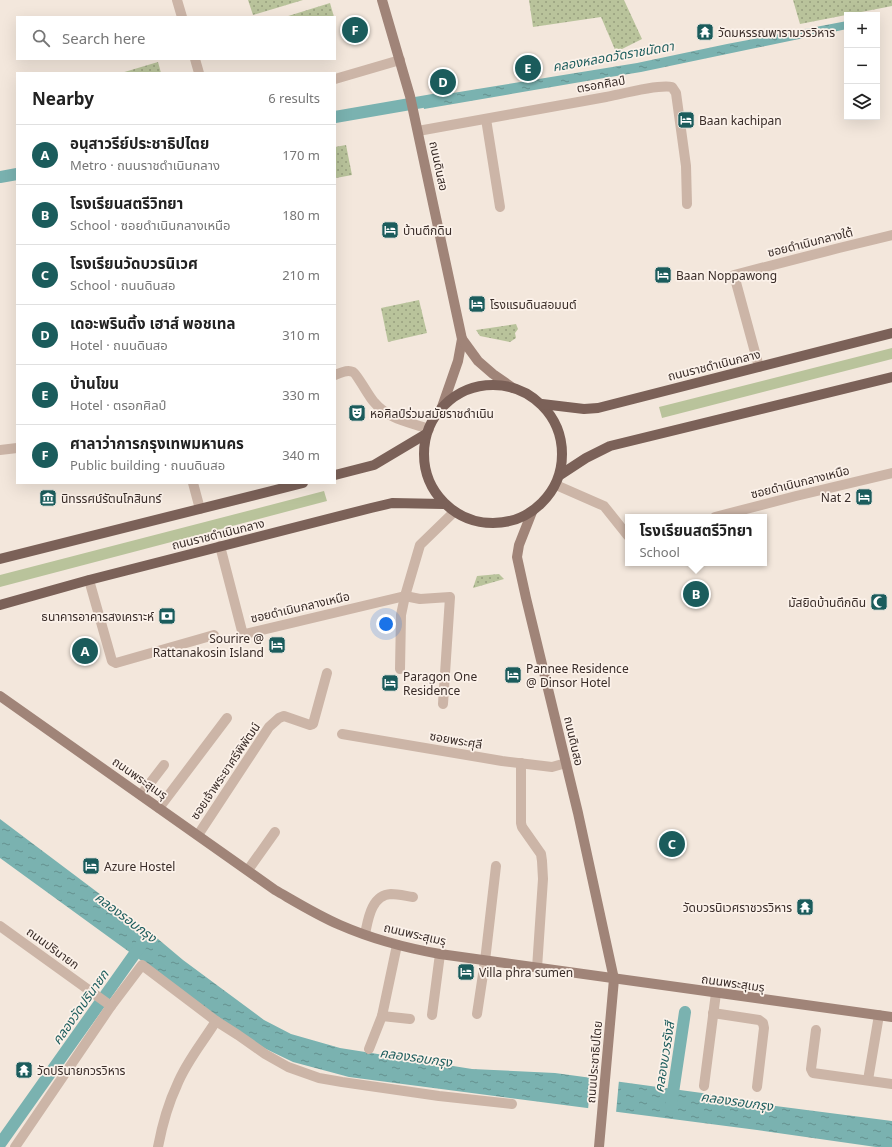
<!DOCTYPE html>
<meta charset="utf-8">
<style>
body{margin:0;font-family:"Noto Sans","Noto Sans Thai",sans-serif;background:#f6f6f6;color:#222}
.controls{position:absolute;right:12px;top:12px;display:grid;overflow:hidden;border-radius:0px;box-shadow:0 4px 16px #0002}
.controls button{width:36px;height:36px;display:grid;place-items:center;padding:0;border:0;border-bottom:1px solid #e0e0e0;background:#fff;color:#222;font:20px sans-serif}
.you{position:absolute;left:386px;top:624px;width:14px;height:14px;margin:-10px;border:3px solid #fff;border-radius:50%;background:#1a73e8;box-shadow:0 0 0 6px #1a73e833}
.badge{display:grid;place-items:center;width:26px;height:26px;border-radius:50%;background:#1b5c5c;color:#fff;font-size:13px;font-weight:700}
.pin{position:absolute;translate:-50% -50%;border:2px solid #fff;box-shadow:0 1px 4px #0006}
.popup{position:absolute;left:625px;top:514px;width:142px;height:52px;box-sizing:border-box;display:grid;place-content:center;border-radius:0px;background:#fff;filter:drop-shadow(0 1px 3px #0005);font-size:13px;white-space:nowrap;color:#767676}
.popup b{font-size:15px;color:#222}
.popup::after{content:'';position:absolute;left:50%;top:100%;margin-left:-8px;border:8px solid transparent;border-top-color:#fff}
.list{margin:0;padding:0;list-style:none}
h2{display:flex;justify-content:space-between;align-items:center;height:52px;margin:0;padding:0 16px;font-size:17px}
h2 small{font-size:13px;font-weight:400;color:#767676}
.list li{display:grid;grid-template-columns:26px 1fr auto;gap:12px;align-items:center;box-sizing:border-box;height:60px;padding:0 16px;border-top:1px solid #e0e0e0}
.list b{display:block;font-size:15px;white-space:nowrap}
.list p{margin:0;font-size:13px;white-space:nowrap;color:#767676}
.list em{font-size:13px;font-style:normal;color:#767676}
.icon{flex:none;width:22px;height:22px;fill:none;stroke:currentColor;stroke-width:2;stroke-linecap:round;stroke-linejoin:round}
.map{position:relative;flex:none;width:892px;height:1147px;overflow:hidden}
.search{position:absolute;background:#fff;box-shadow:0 4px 16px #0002;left:16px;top:16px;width:320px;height:44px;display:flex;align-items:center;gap:10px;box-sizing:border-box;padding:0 14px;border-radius:0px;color:#767676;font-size:15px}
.panel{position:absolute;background:#fff;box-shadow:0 4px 16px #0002;left:16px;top:72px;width:320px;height:412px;border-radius:0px}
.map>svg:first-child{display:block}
.grass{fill:#b9c39b}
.garden{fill:url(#garden-dots)}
.water{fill:url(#water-ripples)}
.pier{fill:#f3e7dc}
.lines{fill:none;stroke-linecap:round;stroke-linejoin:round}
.canal{stroke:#7ab2b0;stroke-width:12}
.street{stroke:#ccb5a7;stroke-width:10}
.secondary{stroke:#a08478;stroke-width:10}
.primary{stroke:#7b6158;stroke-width:10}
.labels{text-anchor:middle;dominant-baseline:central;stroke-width:3.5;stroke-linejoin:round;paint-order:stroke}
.poi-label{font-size:12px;fill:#392c28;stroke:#fbf1e9;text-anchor:start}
.street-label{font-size:12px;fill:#392c28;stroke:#fbf1e9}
.water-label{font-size:13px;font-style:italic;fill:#1b5c5c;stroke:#fbf1e9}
</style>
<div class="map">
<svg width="892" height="1147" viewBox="0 0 892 1147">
<defs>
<pattern id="garden-dots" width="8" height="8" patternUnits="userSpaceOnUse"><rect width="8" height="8" fill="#b9c39b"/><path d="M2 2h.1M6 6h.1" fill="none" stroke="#979f7e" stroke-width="1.8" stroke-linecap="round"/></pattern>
<pattern id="water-ripples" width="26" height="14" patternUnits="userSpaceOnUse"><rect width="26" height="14" fill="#7ab2b0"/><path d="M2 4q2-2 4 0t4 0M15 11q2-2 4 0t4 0" fill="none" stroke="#65918f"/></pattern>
</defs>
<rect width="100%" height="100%" fill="#f3e7dc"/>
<g class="grass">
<path d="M892 348V359L662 418 659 407Z"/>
<path d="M324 491 327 501 0 587V575Z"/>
</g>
<g class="garden">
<path d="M248 0H303L253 15Z"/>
<path d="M529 0H624L642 39 616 52 601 17 533 27Z"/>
<path d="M793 0H892V6L800 24Z"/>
<path d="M330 3 334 17H285Z"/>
<path d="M158 62 161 73H121Z"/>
<path d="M346 145 352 175 336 178 335 147Z"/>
<path d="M419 300 427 333 388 342 381 308Z"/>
<path d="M516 324 518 329 515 333 516 338 510 342 480 336 476 330Z"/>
<path d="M499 574 504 579 473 588 477 576Z"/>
</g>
<g class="water">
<path d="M847 21V29L641 72 604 78 424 109 422 98 637 63 727 44Z"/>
<path d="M0 819 145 928 183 960 264 1020 291 1034 340 1048 472 1069 555 1073 702 1093 760 1104 892 1121V1147H876L757 1130 349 1077 293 1062 266 1049 217 1020 139 959 0 858Z"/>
</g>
<path class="pier" d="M591 1076 619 1080 616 1113 588 1110Z"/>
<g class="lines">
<g class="canal">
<path d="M335 117 439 99"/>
<path d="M0 177 17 174"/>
<path d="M671 1106 685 1012"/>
<path d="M0 1144 141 945"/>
</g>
<g class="street">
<path d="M177 0 182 17"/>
<path d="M195 59 199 73"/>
<path d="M335 79 400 60"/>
<path d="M486 119 500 207"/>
<path d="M418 131C481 120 543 108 606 97 621 94 659 84 672 87L676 93 686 166 687 204"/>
<path d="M759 367 734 275 839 248 892 235"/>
<path d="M335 375C341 373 347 369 353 372 357 374 369 397 374 402 388 419 409 422 429 429"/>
<path d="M0 450 17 448"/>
<path d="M193 483 200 509"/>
<path d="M556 485 604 506 628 536"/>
<path d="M715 517 796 496 892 473"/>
<path d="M220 546 242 631 245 634 405 596 420 599 450 597 443 704"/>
<path d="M89 580 112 661 116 663 214 635"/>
<path d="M400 669 401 615 405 596 420 545 454 512"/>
<path d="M342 734 502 761 552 767 566 763"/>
<path d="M521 763V823L522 827 541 854 542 861 543 879 537 968"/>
<path d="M141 795 164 765"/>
<path d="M159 808 227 718"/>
<path d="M198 835 269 727 279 718 284 716 310 725 313 724 327 673"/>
<path d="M248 870 275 832"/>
<path d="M0 926 111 1006"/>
<path d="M365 934C368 920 371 895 391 894 398 894 406 896 413 897"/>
<path d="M713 1013 759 1020 763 1023 764 1028 757 1087"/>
<path d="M477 1014 485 961 496 866"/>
<path d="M432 1015 440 954"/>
<path d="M382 1016 410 1019"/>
<path d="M816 1030 811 1069 813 1073 892 1084"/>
<path d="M369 1049 382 1016 397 945"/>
<path d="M868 1080 879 1015"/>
<path d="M704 1086 716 993"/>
<path d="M15 1147 111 1006 142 965 216 1021 238 1035 265 1054 288 1067 319 1078 342 1082 439 1096 512 1104"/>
<path d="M158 1147C162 1126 168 1104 177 1085 186 1062 203 1042 216 1021"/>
</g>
<g class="secondary">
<path d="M382 0 410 96 462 339 458 361 442 407"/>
<path d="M462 339 478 361 493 374 513 388"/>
<path d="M532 512 519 545 517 557 526 598 578 813 614 979 599 1147"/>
<path d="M0 696 275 890C296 902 317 915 340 925 372 939 406 948 440 954L892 1017"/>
</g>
<g class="primary">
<circle cx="493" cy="454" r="69"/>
<path d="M542 404 584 409 598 408 892 333"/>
<path d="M335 475 374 465 426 434"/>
<path d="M560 475 586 458 610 446 892 377"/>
<path d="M0 559 303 483"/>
<path d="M0 605 89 580 371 508 392 503 444 504"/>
</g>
</g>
<defs>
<symbol id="temple-square" viewBox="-11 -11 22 22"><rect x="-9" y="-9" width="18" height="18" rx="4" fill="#1b5c5c" stroke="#fbf1e9"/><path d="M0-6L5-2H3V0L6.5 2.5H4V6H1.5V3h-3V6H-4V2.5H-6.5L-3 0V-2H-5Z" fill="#fff"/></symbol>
<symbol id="hotel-square" viewBox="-11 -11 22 22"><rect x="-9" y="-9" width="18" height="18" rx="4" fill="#1b5c5c" stroke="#fbf1e9"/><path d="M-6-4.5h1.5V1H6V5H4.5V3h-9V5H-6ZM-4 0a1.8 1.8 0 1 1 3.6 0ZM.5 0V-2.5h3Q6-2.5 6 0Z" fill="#fff"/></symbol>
<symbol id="theatre-square" viewBox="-11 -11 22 22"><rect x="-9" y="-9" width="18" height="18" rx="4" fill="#1b5c5c" stroke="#fbf1e9"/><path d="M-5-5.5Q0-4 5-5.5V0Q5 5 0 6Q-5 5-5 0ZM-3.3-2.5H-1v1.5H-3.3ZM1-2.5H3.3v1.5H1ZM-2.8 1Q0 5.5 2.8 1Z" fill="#fff"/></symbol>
<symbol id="museum-square" viewBox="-11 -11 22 22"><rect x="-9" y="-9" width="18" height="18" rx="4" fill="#1b5c5c" stroke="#fbf1e9"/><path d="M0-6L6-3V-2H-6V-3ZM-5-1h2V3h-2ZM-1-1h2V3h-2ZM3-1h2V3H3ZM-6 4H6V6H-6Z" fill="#fff"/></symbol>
<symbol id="mosque-square" viewBox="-11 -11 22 22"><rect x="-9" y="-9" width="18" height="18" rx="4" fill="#1b5c5c" stroke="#fbf1e9"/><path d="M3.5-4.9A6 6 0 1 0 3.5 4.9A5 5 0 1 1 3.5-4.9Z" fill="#fff"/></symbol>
<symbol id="bank-square" viewBox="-11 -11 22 22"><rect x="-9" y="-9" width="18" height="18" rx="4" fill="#1b5c5c" stroke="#fbf1e9"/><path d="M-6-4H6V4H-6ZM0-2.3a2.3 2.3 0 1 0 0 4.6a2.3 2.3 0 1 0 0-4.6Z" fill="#fff"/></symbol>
</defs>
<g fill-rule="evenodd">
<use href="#temple-square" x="695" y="22" width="20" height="20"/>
<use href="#hotel-square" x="676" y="110" width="20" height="20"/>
<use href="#hotel-square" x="380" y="220" width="20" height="20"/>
<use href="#hotel-square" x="653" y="265" width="20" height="20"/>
<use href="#hotel-square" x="467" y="294" width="20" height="20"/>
<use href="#theatre-square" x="347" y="403" width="20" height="20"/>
<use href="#hotel-square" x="854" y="487" width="20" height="20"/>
<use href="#museum-square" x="38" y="488" width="20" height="20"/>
<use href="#mosque-square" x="869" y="592" width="20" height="20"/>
<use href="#bank-square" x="157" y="606" width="20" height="20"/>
<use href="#hotel-square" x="267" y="635" width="20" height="20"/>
<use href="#hotel-square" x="503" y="665" width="20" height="20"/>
<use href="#hotel-square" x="380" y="673" width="20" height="20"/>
<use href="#hotel-square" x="81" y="856" width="20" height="20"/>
<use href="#temple-square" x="795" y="897" width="20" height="20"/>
<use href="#hotel-square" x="456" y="962" width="20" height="20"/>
<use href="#temple-square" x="14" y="1060" width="20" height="20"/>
</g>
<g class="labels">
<g class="poi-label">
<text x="718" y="32">วัดมหรรณพารามวรวิหาร</text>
<text x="699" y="120">Baan kachipan</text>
<text x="403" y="230">บ้านตึกดิน</text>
<text x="676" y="275">Baan Noppawong</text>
<text x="490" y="304">โรงแรมดินสอมนต์</text>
<text x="370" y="413">หอศิลป์ร่วมสมัยราชดำเนิน</text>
<text x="851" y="497" text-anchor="end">Nat 2</text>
<text x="61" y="498">นิทรรศน์รัตนโกสินทร์</text>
<text x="866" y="602" text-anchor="end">มัสยิดบ้านตึกดิน</text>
<text x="154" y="616" text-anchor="end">ธนาคารอาคารสงเคราะห์</text>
<text x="264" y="638" text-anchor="end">Sourire @<tspan x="264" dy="14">Rattanakosin Island</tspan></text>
<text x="526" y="668">Pannee Residence<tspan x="526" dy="14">@ Dinsor Hotel</tspan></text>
<text x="403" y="676">Paragon One<tspan x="403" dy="14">Residence</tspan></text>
<text x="104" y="866">Azure Hostel</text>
<text x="792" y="907" text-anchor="end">วัดบวรนิเวศราชวรวิหาร</text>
<text x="479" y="972">Villa phra sumen</text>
<text x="37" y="1070">วัดปรินายกวรวิหาร</text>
</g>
<g class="street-label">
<text transform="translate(601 84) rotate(-10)">ตรอกศิลป์</text>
<text transform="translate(439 166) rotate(78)">ถนนดินสอ</text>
<text transform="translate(810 242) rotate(-14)">ซอยดำเนินกลางใต้</text>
<text transform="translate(714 365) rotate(-14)">ถนนราชดำเนินกลาง</text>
<text transform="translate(800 482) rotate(-14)">ซอยดำเนินกลางเหนือ</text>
<text transform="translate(218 534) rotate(-14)">ถนนราชดำเนินกลาง</text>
<text transform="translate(300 607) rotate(-13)">ซอยดำเนินกลางเหนือ</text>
<text transform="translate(456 740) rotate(10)">ซอยพระศุลี</text>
<text transform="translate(574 741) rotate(77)">ถนนดินสอ</text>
<text transform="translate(225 771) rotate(-56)">ซอยเจ้าพระยาศรีพิพัฒน์</text>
<text transform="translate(140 778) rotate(35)">ถนนพระสุเมรุ</text>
<text transform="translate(415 934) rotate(13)">ถนนพระสุเมรุ</text>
<text transform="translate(53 948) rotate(36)">ถนนปรินายก</text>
<text transform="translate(733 983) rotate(8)">ถนนพระสุเมรุ</text>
<text transform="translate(594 1062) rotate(-85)">ถนนประชาธิปไตย</text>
</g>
<g class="water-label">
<text transform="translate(613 56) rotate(-10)">คลองหลอดวัดราชนัดดา</text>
<text transform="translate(126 917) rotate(37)">คลองรอบกรุง</text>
<text transform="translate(80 1007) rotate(-55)">คลองวัดปรินายก</text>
<text transform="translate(416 1057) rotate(8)">คลองรอบกรุง</text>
<text transform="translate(664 1057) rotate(-81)">คลองบวรรังสี</text>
<text transform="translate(737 1101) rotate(8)">คลองรอบกรุง</text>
</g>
</g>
</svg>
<div class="controls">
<button>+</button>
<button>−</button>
<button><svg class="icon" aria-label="layers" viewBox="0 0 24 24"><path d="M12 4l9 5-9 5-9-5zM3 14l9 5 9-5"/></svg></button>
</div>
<div class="you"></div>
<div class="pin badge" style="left:85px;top:651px">A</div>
<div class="pin badge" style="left:696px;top:594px">B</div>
<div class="popup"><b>โรงเรียนสตรีวิทยา</b>School</div>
<div class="pin badge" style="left:672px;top:844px">C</div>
<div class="pin badge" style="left:443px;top:82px">D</div>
<div class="pin badge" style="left:528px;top:68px">E</div>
<div class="pin badge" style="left:355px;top:30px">F</div>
<div class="search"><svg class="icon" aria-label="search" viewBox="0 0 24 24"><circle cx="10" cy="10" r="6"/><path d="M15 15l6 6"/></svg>Search here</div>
<section class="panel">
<h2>Nearby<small>6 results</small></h2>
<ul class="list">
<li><span class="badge">A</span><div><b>อนุสาวรีย์ประชาธิปไตย</b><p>Metro · ถนนราชดำเนินกลาง</p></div><em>170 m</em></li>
<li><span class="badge">B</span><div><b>โรงเรียนสตรีวิทยา</b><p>School · ซอยดำเนินกลางเหนือ</p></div><em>180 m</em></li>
<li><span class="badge">C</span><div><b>โรงเรียนวัดบวรนิเวศ</b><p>School · ถนนดินสอ</p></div><em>210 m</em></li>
<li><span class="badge">D</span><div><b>เดอะพรินติ้ง เฮาส์ พอชเทล</b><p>Hotel · ถนนดินสอ</p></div><em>310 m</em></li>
<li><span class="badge">E</span><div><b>บ้านโขน</b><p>Hotel · ตรอกศิลป์</p></div><em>330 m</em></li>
<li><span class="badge">F</span><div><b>ศาลาว่าการกรุงเทพมหานคร</b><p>Public building · ถนนดินสอ</p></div><em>340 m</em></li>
</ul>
</section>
</div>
